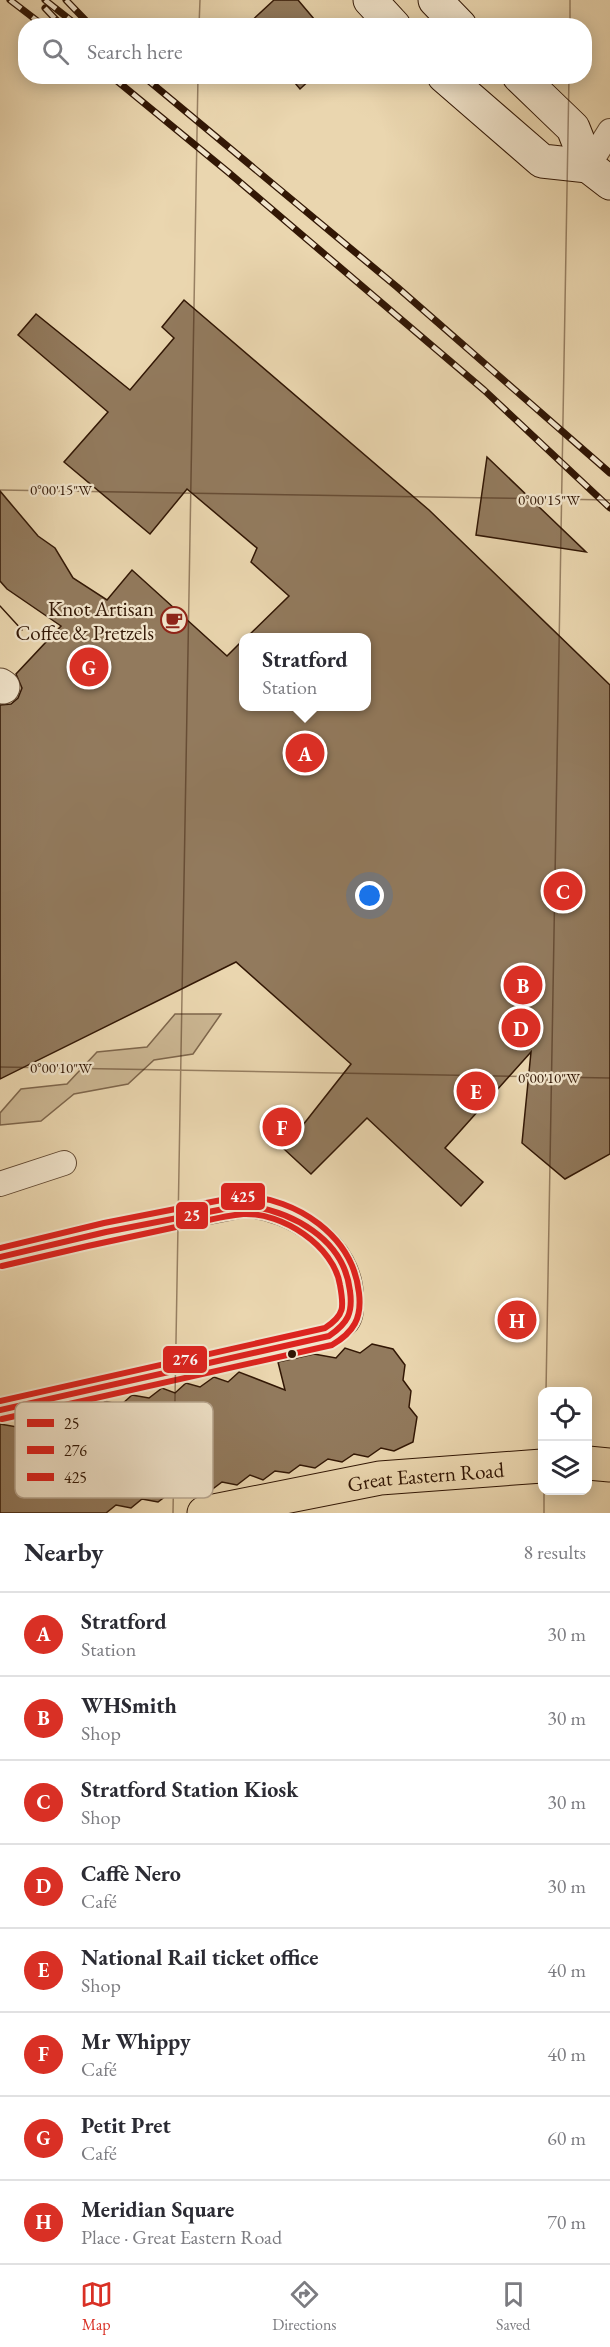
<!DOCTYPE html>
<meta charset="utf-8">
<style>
body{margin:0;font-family:"EB Garamond",serif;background:#f7f7f7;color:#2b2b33}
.controls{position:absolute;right:18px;bottom:18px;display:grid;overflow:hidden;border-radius:12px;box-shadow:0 3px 15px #0003}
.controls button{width:54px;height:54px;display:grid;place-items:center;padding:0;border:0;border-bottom:2px solid #e1e1e2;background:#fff;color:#2b2b33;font:30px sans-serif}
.you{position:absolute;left:370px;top:896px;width:21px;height:21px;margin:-15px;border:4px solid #fff;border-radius:50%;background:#1a73e8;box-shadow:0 0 0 9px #1a73e833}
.badge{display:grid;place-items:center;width:39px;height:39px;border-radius:50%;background:#d93025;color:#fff;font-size:20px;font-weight:700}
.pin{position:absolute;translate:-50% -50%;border:3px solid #fff;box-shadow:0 2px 6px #0006}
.popup{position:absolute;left:239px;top:633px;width:132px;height:78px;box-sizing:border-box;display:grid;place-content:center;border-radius:12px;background:#fff;filter:drop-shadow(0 2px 4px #0005);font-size:20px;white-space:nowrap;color:#7c7c81}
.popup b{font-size:22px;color:#2b2b33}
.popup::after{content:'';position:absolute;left:50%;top:100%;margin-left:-12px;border:12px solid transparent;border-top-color:#fff}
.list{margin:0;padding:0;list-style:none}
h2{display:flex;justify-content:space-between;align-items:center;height:78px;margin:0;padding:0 24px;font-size:26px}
h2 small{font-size:20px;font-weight:400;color:#7c7c81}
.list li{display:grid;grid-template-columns:39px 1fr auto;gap:18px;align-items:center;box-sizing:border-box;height:84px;padding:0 24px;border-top:2px solid #e1e1e2}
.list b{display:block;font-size:22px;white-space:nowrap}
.list p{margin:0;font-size:20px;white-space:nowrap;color:#7c7c81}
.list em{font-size:20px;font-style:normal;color:#7c7c81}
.icon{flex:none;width:33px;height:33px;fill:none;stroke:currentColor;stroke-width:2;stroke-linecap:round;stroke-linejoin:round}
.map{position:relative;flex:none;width:610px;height:1513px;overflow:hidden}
.search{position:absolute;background:#fff;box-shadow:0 3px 15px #0003;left:18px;right:18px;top:18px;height:66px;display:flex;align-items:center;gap:15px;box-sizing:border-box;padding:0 21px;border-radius:24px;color:#7c7c81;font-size:22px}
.sheet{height:750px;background:#fff}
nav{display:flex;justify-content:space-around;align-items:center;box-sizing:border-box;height:84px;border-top:2px solid #e1e1e2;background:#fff;font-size:16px;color:#7c7c81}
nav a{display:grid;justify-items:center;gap:3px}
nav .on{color:#d93025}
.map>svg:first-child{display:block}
.green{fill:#cbb692;stroke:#7e664c;stroke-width:1.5}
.building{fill:#927a5d;stroke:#321705;stroke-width:1.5}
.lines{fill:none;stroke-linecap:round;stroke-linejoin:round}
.lane-casing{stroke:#604730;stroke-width:26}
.street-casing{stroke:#604730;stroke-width:35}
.secondary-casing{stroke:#321705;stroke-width:35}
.primary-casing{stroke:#321705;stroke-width:35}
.lane{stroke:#f1e4cb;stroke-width:24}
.street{stroke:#f1e4cb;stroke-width:33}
.secondary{stroke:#f1e4cb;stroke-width:33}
.primary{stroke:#ead6af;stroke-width:33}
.tram{stroke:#321705;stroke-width:1.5}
.rail-casing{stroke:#321705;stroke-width:7}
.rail{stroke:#f1e4cb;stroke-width:4.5;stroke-dasharray:14;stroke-linecap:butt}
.bus-1-casing{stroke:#f1e4cb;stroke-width:10}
.bus-2-casing{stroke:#f1e4cb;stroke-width:10}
.bus-3-casing{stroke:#f1e4cb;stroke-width:10}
.bus-1{stroke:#dc241f;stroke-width:6}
.bus-2{stroke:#dc241f;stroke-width:6}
.bus-3{stroke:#dc241f;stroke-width:6}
.ticks{fill:none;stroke:#321705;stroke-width:1.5;stroke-opacity:0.45}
.bus-dot{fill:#321705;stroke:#f1e4cb;stroke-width:2}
.labels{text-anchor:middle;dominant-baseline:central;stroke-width:4.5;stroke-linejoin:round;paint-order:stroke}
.poi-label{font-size:21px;fill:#321705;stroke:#f1e4cb;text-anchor:end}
.street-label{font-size:21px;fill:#321705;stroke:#f1e4cb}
.key{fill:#f1e4cb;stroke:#b8a690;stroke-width:1.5}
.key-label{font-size:16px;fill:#321705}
.ticks-label{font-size:15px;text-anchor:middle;fill:#321705;stroke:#f1e4cb;stroke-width:4.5;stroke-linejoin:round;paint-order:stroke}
.line-badge{stroke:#f1e4cb;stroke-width:2}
.badge-label{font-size:16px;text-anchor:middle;font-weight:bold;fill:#fff}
</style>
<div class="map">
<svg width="610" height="1513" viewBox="0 0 610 1513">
<rect width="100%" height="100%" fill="#ead6af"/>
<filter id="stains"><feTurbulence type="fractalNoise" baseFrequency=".00333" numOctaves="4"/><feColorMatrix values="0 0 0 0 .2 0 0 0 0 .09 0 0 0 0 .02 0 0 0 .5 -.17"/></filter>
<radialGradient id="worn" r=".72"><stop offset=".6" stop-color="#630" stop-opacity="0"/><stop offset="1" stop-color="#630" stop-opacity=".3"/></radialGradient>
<path class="green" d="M175 1014H221L193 1054 154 1060 128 1084 74 1094 41 1121 0 1125V1113L21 1089 67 1084 97 1052 147 1047Z"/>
<g class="building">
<path d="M274 0H298L320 26H246Z"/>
<path d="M277 76H314L300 89 290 77 283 83Z"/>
<path d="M184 300 429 510 610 685V1154L565 1179 522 1143 531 1052 445 1148 483 1182 461 1206 367 1118 311 1174 284 1149 351 1064 236 962 0 1079V705L11 704 18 698 22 688 16 674 61 626 7 589 0 581V491L38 536 55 548 73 578 107 600 132 570 227 656 243 640V706H366V638H246L289 596 251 562 257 548 187 489 150 534 64 462 108 412 18 335 36 314 130 390 174 338 162 327Z"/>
<path d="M487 457 586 552 476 535Z"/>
<path d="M372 1344 393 1349 405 1365 403 1380 411 1391 409 1407 417 1417 413 1442 394 1451 381 1448 368 1457 354 1454 342 1462 328 1459 315 1468 300 1465 289 1473 275 1471 263 1480 250 1475 237 1485 222 1482 210 1491 195 1487 184 1497 170 1493 158 1502 142 1499 131 1508 116 1505 106 1513H0V1424L17 1427 26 1419 32 1417 42 1422 52 1413 57 1412 68 1417 78 1407 84 1406 96 1411 105 1401 121 1405 132 1395 149 1398 162 1388 175 1393 186 1383 200 1387 214 1377 228 1382 239 1372 285 1390 278 1362 314 1354 336 1358 345 1348 360 1353Z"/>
</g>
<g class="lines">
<defs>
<g id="lane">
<path d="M588 166 610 131"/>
<path d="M0 1184 64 1163"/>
<path d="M0 1257 106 1232 244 1205C293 1207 352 1246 351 1299 351 1307 352 1315 347 1322 343 1327 335 1332 329 1336L0 1410"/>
</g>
<path id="street" d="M0 685 3 687"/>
<g id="secondary">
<path d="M370 0 394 26"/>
<path d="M435 0 460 26"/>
<path d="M444 76 542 161 588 166"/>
<path d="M519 76 573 128 588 166 610 183"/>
</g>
<g id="primary">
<path d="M588 1463 610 1465"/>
<path id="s1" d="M204 1513 380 1478 542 1466"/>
</g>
</defs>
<use href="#lane" class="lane-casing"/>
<use href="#street" class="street-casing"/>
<use href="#secondary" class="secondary-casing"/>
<use href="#primary" class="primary-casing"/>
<use href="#lane" class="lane"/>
<use href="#street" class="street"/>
<use href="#secondary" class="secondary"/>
<use href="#primary" class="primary"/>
<path class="tram" d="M0 606 22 630"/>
<defs>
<g id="rail">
<path d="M10 0 44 26"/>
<path d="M45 0 78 26"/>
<path d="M66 0 91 26"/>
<path d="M45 8 62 26"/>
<path d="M111 76 228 172 484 390 610 508"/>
<path d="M143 76 397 287 610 473"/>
</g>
</defs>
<use href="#rail" class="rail-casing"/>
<use href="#rail" class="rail"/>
<defs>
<path id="bus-1" d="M0 1257 106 1232 244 1205C291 1211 344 1238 350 1291 353 1313 348 1323 329 1336L0 1410"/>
<path id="bus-2" d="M0 1401 325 1328C345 1315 344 1307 340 1285 334 1246 282 1212 243 1214 221 1216 198 1223 176 1227 118 1239 60 1252 2 1266"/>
<path id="bus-3" d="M0 1248 104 1223 242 1196C297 1198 353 1236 359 1293 362 1318 354 1332 332 1345L2 1419"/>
</defs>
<use href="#bus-1" class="bus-1-casing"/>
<use href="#bus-2" class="bus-2-casing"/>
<use href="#bus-3" class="bus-3-casing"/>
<use href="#bus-1" class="bus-1"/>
<use href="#bus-2" class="bus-2"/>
<use href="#bus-3" class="bus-3"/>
</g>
<path class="ticks" d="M199 26 200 0M570 26V0M0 490 610 500M0 1067 610 1078M546 1392 569 76M173 1513 198 76M544 1513V1490"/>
<defs>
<symbol id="cafe-ring" viewBox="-11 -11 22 22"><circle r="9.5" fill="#f1e4cb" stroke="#8f2418" stroke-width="1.5"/><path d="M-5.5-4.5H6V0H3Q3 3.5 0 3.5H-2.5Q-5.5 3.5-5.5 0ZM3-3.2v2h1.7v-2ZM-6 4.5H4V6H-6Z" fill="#8f2418"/></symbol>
</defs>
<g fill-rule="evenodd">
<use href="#cafe-ring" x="159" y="605" width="30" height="30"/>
</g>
<circle class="bus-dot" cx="292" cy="1354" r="5"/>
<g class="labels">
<g class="poi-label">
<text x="154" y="608">Knot Artisan<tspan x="154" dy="24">Coffee &amp; Pretzels</tspan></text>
</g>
<g class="street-label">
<text stroke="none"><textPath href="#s1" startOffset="225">Great Eastern Road</textPath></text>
</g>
</g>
<rect x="15" y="1402" width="198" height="96" rx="9" class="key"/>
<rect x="27" y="1419" width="27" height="8" fill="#dc241f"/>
<rect x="27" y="1446" width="27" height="8" fill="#dc241f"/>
<rect x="27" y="1473" width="27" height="8" fill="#dc241f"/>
<g class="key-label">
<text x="64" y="1429">25</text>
<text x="64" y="1456">276</text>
<text x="64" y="1483">425</text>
</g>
<g class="ticks-label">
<text x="61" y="495">0°00'15"W</text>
<text x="549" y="505">0°00'15"W</text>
<text x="61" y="1073">0°00'10"W</text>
<text x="549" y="1083">0°00'10"W</text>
</g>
<g class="line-badge">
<rect x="220" y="1182" width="46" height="29" rx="6" fill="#dc241f"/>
<rect x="175" y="1201" width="34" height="29" rx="6" fill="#dc241f"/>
<rect x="162" y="1345" width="46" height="29" rx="6" fill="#dc241f"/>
</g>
<g class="badge-label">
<text x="243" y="1202">425</text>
<text x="192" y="1221">25</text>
<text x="185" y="1365">276</text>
</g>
<rect width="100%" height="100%" filter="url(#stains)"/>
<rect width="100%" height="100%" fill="url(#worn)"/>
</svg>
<div class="controls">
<button><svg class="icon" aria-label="locate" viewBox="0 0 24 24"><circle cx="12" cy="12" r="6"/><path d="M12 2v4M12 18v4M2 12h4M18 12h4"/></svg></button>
<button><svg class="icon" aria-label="layers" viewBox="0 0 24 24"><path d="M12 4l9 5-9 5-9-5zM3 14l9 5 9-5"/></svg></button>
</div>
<div class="you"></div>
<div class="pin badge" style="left:305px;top:753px">A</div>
<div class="popup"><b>Stratford</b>Station</div>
<div class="pin badge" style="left:523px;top:985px">B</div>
<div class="pin badge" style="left:563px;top:891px">C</div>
<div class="pin badge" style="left:521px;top:1028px">D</div>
<div class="pin badge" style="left:476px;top:1091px">E</div>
<div class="pin badge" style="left:282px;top:1127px">F</div>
<div class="pin badge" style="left:89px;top:667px">G</div>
<div class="pin badge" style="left:517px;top:1320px">H</div>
<div class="search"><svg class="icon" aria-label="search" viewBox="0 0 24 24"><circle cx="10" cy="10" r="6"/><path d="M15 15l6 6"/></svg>Search here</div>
</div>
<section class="sheet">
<h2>Nearby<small>8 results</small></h2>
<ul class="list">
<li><span class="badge">A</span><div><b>Stratford</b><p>Station</p></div><em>30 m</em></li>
<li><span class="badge">B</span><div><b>WHSmith</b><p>Shop</p></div><em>30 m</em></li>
<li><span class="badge">C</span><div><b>Stratford Station Kiosk</b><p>Shop</p></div><em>30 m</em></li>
<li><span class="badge">D</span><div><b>Caffè Nero</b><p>Café</p></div><em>30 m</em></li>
<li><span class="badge">E</span><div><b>National Rail ticket office</b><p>Shop</p></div><em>40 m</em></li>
<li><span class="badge">F</span><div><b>Mr Whippy</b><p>Café</p></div><em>40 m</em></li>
<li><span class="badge">G</span><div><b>Petit Pret</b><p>Café</p></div><em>60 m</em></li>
<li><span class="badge">H</span><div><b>Meridian Square</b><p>Place · Great Eastern Road</p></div><em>70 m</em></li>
</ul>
</section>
<nav>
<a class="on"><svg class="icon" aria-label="map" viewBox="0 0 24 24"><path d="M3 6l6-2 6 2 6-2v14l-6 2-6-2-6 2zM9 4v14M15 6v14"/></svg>Map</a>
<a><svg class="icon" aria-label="directions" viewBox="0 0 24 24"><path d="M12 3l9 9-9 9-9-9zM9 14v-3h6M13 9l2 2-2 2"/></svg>Directions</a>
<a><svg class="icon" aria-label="saved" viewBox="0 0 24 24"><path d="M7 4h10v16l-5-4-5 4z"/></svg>Saved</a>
</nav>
